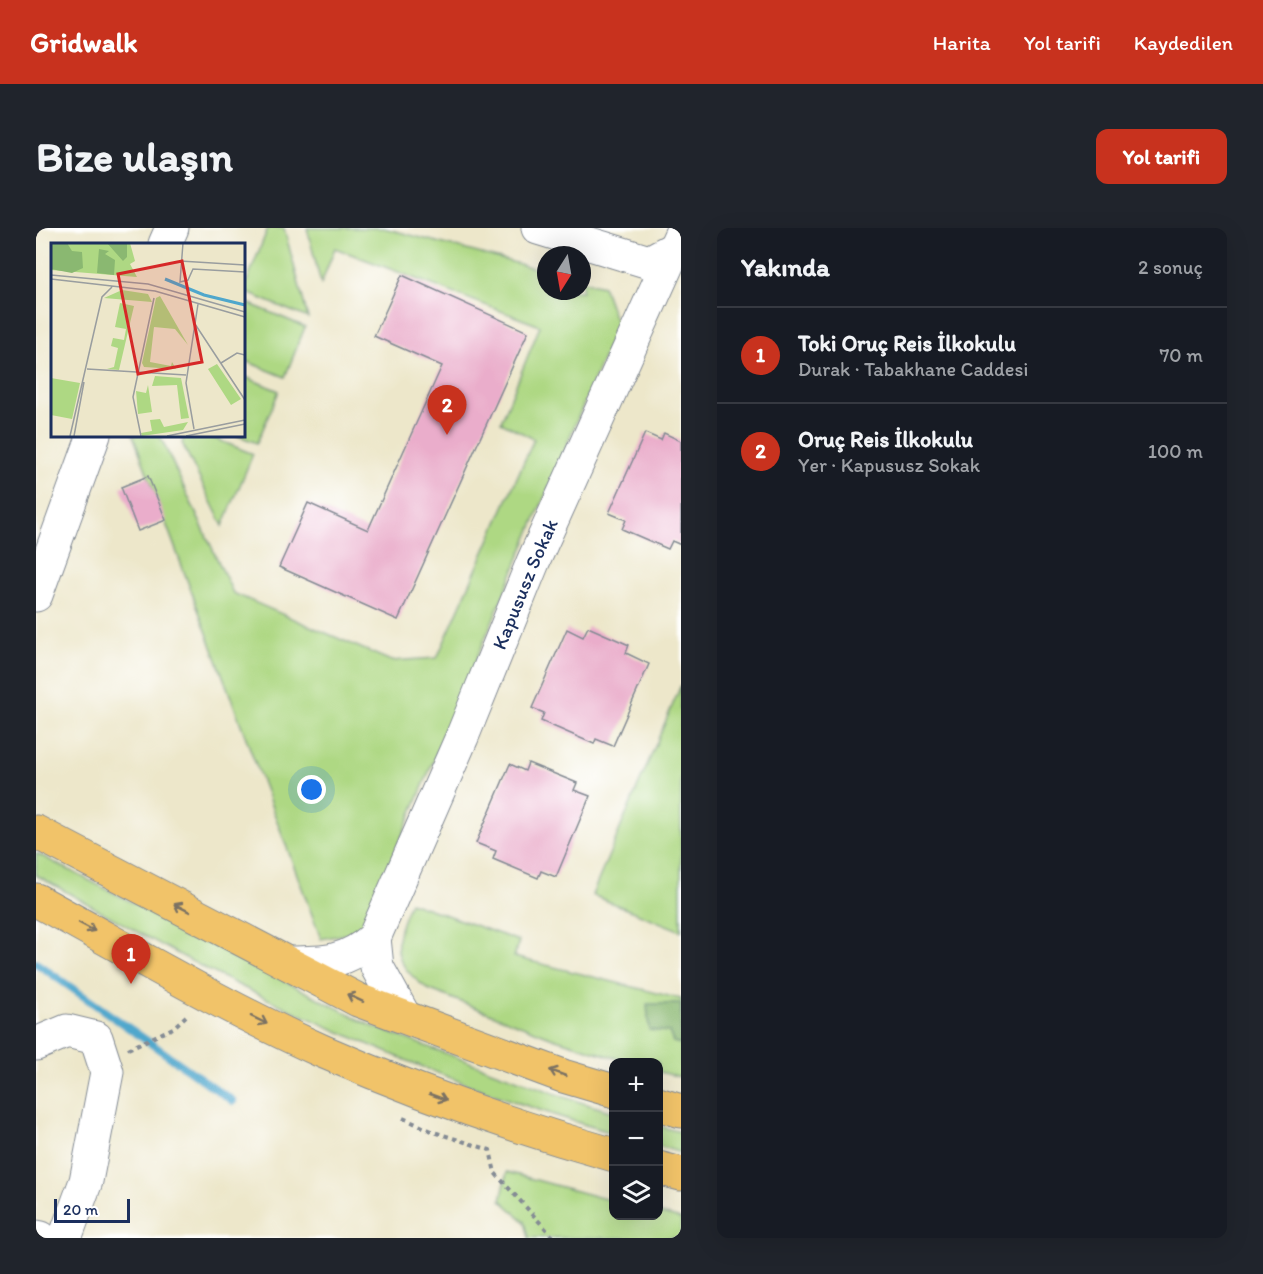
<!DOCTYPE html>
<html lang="tr">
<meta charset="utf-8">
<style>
body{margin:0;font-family:Itim,sans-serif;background:#20242c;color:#f1f3f6}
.controls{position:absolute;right:18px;bottom:18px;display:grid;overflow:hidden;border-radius:12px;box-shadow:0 6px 24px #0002}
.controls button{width:54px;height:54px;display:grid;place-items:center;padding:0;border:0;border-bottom:2px solid #363941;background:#171b24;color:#f1f3f6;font:30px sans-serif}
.compass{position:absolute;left:501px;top:18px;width:54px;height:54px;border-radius:50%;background:#171b24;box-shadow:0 6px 24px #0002;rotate:191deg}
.scale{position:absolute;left:18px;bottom:15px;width:76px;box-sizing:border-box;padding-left:6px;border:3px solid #1b2f5e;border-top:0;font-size:16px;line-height:21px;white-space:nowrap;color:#1b2f5e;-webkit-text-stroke:4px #fff;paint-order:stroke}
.you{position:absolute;left:276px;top:562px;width:21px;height:21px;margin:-15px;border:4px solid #fff;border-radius:50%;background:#1a73e8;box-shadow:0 0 0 9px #1a73e833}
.badge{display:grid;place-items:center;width:39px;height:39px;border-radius:50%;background:#c8321e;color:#fff;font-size:20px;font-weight:700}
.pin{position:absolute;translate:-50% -50px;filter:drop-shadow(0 2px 3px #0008)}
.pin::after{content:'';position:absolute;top:32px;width:21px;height:18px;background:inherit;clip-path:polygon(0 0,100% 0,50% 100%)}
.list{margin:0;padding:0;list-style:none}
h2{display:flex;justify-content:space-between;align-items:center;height:78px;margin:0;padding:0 24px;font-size:26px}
h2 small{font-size:20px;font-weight:400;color:#9ea1a6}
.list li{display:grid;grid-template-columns:39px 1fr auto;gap:18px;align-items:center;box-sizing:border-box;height:96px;padding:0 24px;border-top:2px solid #363941}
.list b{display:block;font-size:22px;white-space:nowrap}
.list p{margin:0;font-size:20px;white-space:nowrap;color:#9ea1a6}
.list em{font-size:20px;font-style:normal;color:#9ea1a6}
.icon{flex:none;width:33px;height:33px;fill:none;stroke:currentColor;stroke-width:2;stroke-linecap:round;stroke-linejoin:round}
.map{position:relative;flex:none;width:645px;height:1010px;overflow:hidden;border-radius:12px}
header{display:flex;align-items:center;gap:36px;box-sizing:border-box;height:84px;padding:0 30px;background:#c8321e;color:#fff}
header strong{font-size:28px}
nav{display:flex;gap:33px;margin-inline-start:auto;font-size:21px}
.intro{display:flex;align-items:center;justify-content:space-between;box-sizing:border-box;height:144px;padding:0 36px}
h1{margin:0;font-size:42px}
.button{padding:15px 27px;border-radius:12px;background:#c8321e;color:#fff;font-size:21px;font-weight:700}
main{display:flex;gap:36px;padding:0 36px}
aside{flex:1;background:#171b24;border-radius:12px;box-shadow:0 6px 24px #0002}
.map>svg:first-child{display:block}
.green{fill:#aed883;stroke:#648470;stroke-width:1.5}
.forest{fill:#8ab871;stroke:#527468;stroke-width:1.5}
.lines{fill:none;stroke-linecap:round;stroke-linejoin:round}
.stream{stroke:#4fa7cc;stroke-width:8}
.building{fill:#eaadcb}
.minor-casing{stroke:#848b94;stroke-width:35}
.major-casing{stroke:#848b94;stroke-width:35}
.path{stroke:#848b94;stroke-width:4;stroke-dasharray:4.5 4.5;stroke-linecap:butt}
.minor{stroke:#fff;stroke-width:33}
.major{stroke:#f1c369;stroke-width:33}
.oneway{stroke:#7b7263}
.labels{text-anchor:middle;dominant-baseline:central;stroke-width:4.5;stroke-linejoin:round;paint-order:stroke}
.street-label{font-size:20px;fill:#1b2f5e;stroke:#fff}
.inset-river{fill:none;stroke:#4fa7cc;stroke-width:3}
.inset-road{fill:none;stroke:#999d9f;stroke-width:1.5}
.view{fill:#d62828;fill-opacity:0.15;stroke:#d62828;stroke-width:3}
.inset-edge{fill:none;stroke:#1b2f5e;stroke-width:3}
</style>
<header>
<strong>Gridwalk</strong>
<nav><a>Harita</a><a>Yol tarifi</a><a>Kaydedilen</a></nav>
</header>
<div class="intro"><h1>Bize ulaşın</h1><a class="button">Yol tarifi</a></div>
<main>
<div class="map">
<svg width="645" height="1010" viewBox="0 0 645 1010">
<rect width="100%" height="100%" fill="#fff"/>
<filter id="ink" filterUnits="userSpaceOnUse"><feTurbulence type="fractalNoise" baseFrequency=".0167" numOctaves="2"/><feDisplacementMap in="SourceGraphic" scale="12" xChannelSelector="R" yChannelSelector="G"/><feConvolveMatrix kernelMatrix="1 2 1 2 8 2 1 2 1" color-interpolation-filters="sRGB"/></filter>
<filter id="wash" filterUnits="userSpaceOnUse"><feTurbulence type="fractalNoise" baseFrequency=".008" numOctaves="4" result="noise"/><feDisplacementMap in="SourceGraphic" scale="24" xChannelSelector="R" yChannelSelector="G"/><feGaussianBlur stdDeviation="1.35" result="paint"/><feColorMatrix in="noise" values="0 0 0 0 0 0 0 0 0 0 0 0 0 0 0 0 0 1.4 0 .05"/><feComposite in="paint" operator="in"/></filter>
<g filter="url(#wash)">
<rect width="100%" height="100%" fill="#ede7ca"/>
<g class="green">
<path d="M232 0H248L272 90 207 63Z"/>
<path d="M271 0H348L510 43V63H546V53L567 58 581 97 326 703 285 711 97 207H122L125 210 197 365 355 433 401 430 498 211 465 194 504 98 299 20 285 56Z"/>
<path d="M207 73 269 99 249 149 207 132Z"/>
<path d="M207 148 243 163 221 215 200 207H207Z"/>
<path d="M149 207H170L217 226 187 298 146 215Z"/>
<path d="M645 457V703L556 667Z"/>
<path d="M0 625 338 799 531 870 577 884V905C444 867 317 813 192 752 127 720 64 682 0 647Z"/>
<path d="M374 674 483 713 478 729 645 771V849L623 844 622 834H592L517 810 392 761C353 733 357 715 374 674Z"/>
<path d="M622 898 645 904V925L623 918Z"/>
<path d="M471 944 577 973 578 988H622L623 985 645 991V1010H493L489 994 465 972Z"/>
</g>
<path class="forest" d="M611 776H645V816L637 814 633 804 613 802Z"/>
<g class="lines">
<path class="stream" d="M0 735 197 873"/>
</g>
<g id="blocks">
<g class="building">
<path d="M366 47 492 104 362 392 243 339 272 275 332 302 406 138 338 108Z"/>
<path d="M609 205 625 212 628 205 645 213V317L636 313 632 321 586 301 590 292 573 285Z"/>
<path d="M112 248 130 292 102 303 85 259Z"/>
<path d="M552 399 593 417 590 425 613 436 577 518 560 511 558 516 505 493 508 485 496 480 531 401 547 409Z"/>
<path d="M492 535 541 555 538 562 554 568 520 649 505 643 502 650 457 631 460 623 440 615 474 536 489 543Z"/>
</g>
</g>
</g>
<g filter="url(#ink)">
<use href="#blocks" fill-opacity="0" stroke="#848b94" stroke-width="1.5"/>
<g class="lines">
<defs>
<g id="minor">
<path d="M502 0 613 34 639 20 645 21"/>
<path d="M129 16 136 0"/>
<path d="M0 367 58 207"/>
<path d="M338 710 341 739 368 788"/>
<path id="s1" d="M252 735C289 735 310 735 338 710L426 509 497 334 645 6"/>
<path d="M0 816 31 803 60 810 71 844 50 953 29 1010"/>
<path d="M0 1009 5 1010"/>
</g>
<g id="major">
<path d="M0 604 322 772 527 848 578 863"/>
<path d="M0 672C94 723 188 779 286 823 380 864 479 899 578 927"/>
<path d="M622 876 645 883"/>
<path d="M622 940 645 946"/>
</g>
</defs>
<use href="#minor" class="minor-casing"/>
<use href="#major" class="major-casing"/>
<g class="path">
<path d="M92 821 137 800 150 788"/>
<path d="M367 890 398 904 454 922 459 945 518 1010"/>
</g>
<use href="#minor" class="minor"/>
<use href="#major" class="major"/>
</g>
<defs><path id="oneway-shaft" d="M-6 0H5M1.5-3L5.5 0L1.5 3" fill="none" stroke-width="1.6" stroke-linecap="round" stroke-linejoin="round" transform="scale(1.5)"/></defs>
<g class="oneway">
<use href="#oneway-shaft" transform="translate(146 680) rotate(-153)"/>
<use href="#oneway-shaft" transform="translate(51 699) rotate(28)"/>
<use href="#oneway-shaft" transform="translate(319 770) rotate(-155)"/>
<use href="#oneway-shaft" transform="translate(223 792) rotate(26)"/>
<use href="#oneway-shaft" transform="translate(522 845) rotate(-160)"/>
<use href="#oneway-shaft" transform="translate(402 869) rotate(20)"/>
</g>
</g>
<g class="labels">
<g class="street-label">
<text stroke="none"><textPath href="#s1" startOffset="477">Kapususz Sokak</textPath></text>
</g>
</g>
<g transform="translate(15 15)">
<rect width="194" height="194" fill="#ede7ca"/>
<path d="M0 0H79L84 18 79 21 86 34 0 27ZM71 47 97 51 101 59 53 55ZM109 53 137 102 124 86 103 84 99 119 120 123 121 119 125 126 93 124 91 120 105 55ZM69 60 83 63 68 127 56 126 63 124 67 105 60 103 62 95 73 97 75 86 64 84ZM166 121 190 156 180 162 157 126ZM104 133 130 135 138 175 130 176 126 142 101 143ZM0 135 29 140 21 176 0 172ZM97 142 101 169 87 171 85 148 95 150ZM109 176 113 184 137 179 132 187 91 193 90 190 101 188 99 177Z" fill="#aed883"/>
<path d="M0 0H16L21 8 31 9 32 25 21 30 0 26ZM56 0H76V14L72 18ZM48 6 58 8 54 11 64 17 63 32 46 30Z" fill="#8ab871"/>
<path class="inset-river" d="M114 36 153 52 194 62"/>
<path class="inset-road" d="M132 0 129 39 137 37 142 26 194 29M129 18 194 22M0 32 97 41 194 69M0 36 104 48 194 74M144 81 194 157M170 120 186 110 194 112M36 126 135 132M143 186 135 140 147 61M19 193 51 54 61 44M23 193 33 139M90 193 82 154 103 55M116 193 194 177M135 193 194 181"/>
<path class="view" d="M131 18 151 119 87 131 67 31Z"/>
<rect width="194" height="194" class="inset-edge"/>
</g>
</svg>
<div class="controls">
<button>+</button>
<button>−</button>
<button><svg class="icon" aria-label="layers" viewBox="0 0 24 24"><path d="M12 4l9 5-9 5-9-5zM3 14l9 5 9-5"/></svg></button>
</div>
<svg class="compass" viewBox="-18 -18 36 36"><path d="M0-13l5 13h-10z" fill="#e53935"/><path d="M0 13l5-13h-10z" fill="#9ea1a6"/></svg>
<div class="scale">20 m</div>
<div class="you"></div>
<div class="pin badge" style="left:95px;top:756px">1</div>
<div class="pin badge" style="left:411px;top:207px">2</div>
</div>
<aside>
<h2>Yakında<small>2 sonuç</small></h2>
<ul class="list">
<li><span class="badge">1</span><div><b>Toki Oruç Reis İlkokulu</b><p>Durak · Tabakhane Caddesi</p></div><em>70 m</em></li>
<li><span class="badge">2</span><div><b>Oruç Reis İlkokulu</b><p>Yer · Kapususz Sokak</p></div><em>100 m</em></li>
</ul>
</aside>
</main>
